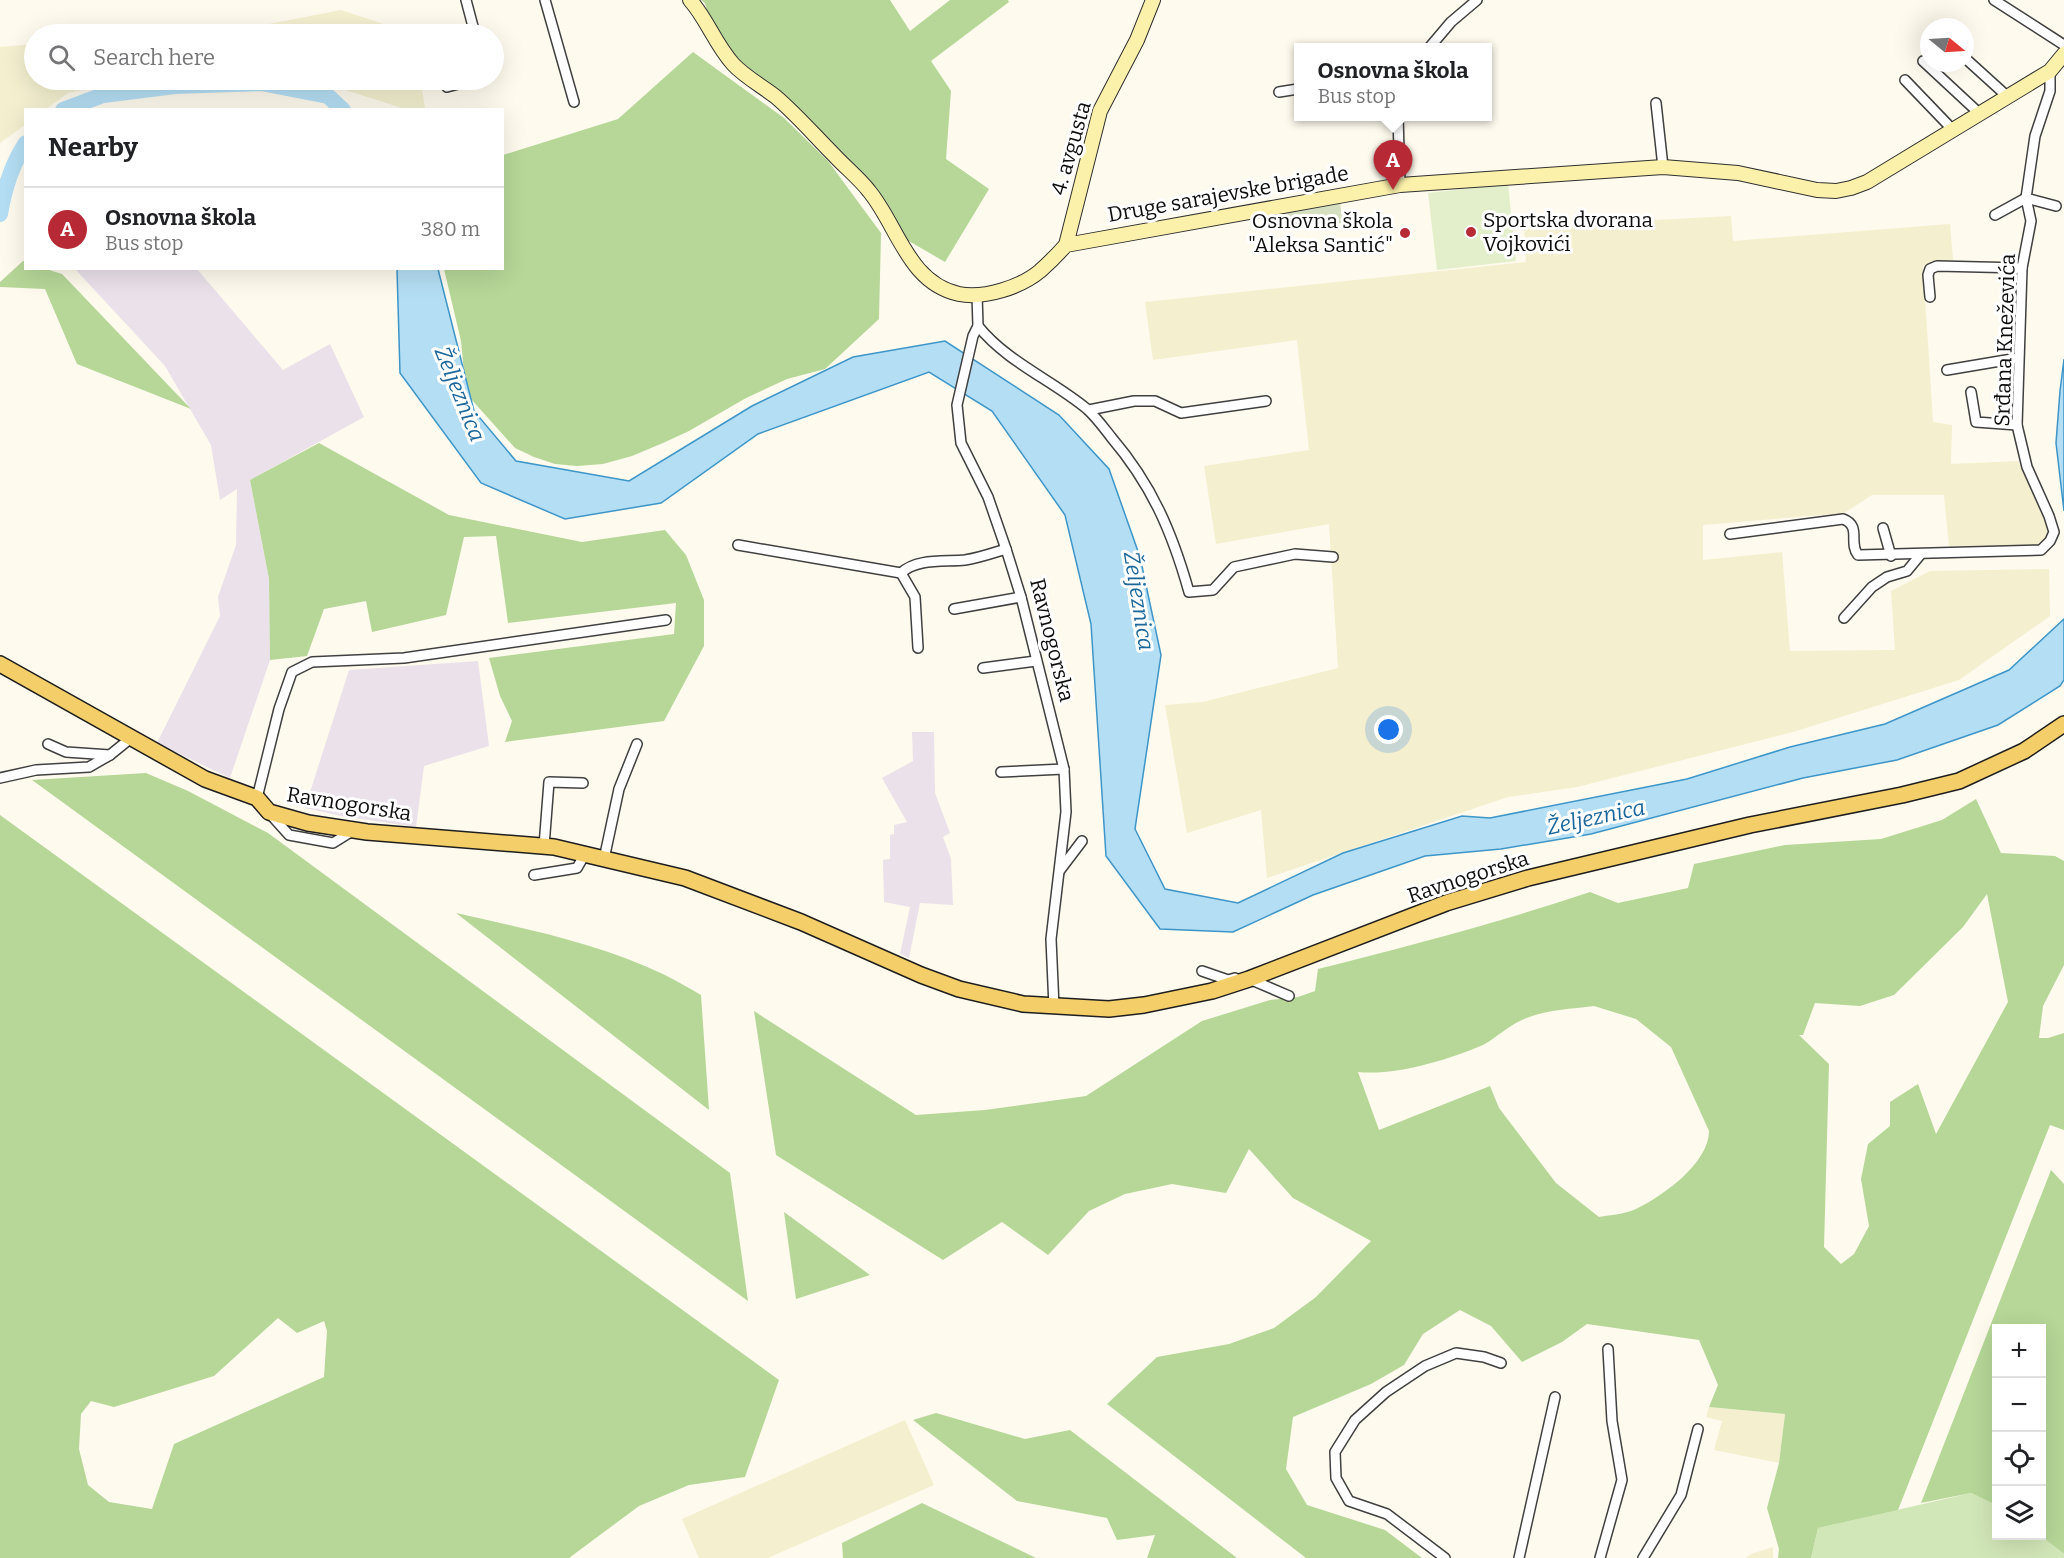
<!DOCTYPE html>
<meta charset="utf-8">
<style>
body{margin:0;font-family:Bitter,serif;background:#f2f2f2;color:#202124}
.controls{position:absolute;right:18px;bottom:18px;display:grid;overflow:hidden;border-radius:0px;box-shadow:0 6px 24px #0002}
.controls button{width:54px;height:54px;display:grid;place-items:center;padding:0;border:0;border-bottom:2px solid #e0e0e0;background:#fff;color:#202124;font:30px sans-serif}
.compass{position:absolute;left:1920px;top:18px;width:54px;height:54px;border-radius:50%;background:#fff;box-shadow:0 6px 24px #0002;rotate:108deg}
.you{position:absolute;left:1389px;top:730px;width:21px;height:21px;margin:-15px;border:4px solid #fff;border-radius:50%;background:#1a73e8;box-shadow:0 0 0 9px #1a73e833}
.badge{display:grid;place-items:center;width:39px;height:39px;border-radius:50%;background:#b72a35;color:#fff;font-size:20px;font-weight:700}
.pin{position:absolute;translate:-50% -50px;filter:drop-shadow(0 2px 3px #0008)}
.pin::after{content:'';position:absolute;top:32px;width:21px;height:18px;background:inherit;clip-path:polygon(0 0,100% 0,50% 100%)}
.popup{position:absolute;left:1294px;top:43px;width:198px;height:78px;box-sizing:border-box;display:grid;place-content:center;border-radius:0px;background:#fff;filter:drop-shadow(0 2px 4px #0005);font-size:20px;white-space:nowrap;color:#757577}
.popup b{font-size:22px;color:#202124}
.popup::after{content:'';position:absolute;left:50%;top:100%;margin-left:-12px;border:12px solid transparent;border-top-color:#fff}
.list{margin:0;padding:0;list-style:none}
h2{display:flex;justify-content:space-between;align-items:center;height:78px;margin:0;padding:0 24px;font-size:26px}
h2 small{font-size:20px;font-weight:400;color:#757577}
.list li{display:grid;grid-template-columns:39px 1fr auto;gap:18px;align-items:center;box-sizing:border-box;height:84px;padding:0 24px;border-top:2px solid #e0e0e0}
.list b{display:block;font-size:22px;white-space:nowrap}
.list p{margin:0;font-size:20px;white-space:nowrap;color:#757577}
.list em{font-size:20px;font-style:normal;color:#757577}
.icon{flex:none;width:33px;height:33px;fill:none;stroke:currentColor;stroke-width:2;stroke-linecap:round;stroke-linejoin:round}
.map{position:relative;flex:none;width:2064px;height:1558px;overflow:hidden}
.search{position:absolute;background:#fff;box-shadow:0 6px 24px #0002;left:24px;top:24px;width:480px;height:66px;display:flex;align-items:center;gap:15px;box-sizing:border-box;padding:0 21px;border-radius:33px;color:#757577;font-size:22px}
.panel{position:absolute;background:#fff;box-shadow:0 6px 24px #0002;left:24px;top:108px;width:480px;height:162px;border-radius:0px}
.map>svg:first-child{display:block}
.industrial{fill:#eae1eb}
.farmland{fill:#f3efcf}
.green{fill:#d2e7b8}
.forest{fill:#b6d798;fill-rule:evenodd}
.cemetery{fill:#d6dfc0}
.pitch{fill:#e3efca}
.water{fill:#b4def4;stroke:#3e95c8;stroke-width:1.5}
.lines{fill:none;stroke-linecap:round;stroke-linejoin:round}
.river{stroke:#b4def4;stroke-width:16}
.street-casing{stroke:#404040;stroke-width:12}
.secondary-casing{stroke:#2f2f2f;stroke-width:16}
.primary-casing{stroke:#1e1e1e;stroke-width:18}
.street{stroke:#fff;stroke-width:9}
.secondary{stroke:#fcf1ab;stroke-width:14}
.primary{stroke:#f3ce69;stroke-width:15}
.poi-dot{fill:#b72a35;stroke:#fff;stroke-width:2}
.labels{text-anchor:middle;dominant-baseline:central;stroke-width:6;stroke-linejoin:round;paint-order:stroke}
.street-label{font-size:21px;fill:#0d0d0d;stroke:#fff}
.poi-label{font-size:21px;fill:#0d0d0d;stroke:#fff;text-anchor:start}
.water-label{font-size:22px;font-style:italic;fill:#1b669a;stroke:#fff}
</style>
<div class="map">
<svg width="2064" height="1558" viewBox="0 0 2064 1558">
<rect width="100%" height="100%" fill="#fefaed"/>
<g class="industrial">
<path d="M75 269H197L283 370 330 344 364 417 250 480 269 579 270 660 230 778 157 743 220 616 218 597 236 545 237 489 220 500 211 445 165 366Z"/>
<path d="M478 661 489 746 424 766 416 827 341 816 305 808 349 670Z"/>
<path d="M912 732H934L935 793 950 833 943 837 951 859 953 905 920 903 909 958 900 954 910 907 884 902 883 860 890 859V835L894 834V825L907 822 882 778 913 761Z"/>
</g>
<g class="farmland">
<path d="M341 10 414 34H151L264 25Z"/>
<path d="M34 44V80H132L68 93 46 109 26 110 25 125 0 143V47Z"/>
<path d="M314 80H421L425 109H405Z"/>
<path d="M1731 216 1733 241 1950 224 1953 260 1923 266 1933 422 1952 425 1951 464 2018 461 2049 527 2043 545 1949 546 1944 495H1872L1844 513 1703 525V560L1782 552 1790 651 1895 650 1891 591 1930 571 2049 569 2050 616 1959 680 1793 732 1577 787 1508 797 1267 878 1261 810 1187 833 1165 705 1203 702 1338 668 1329 524 1216 544 1204 466 1309 450 1297 340 1153 360 1145 302 1526 262 1524 227Z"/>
<path d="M1709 1407 1785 1414 1779 1463 1714 1450 1722 1421 1706 1417Z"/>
<path d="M905 1420 934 1485 768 1558H699L682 1519Z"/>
<path d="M1773 1547V1558H1746L1751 1554Z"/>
</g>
<path class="green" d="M1971 1493 1996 1505V1536H2041L2064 1554V1558H1811L1818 1528Z"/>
<g class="forest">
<path d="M701 0H890L910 31 950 0H1008L1009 2 931 61 951 91 946 159 989 189 945 262 902 237 870 185 746 67 721 40 708 16 705 3Z"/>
<path d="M693 52 784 118 828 161 881 233 879 319 825 369 787 379 746 398 689 431 663 443 632 456 603 464 577 466 555 464 534 457 515 448 471 399 464 372 461 341 444 269 502 268 503 155 618 119Z"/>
<path d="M23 261H25L26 268 46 269 62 274 191 409 77 364 45 289 0 287V282Z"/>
<path d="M319 443 449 515 582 542 665 530 686 555 704 600V646L664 721 505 742 512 721 500 696 489 658 674 634 676 603 508 623 496 536 464 537 446 615 372 632 366 601 324 609 307 656 270 660 269 579 250 480Z"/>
<path d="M146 773 188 791 268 833 730 1173 748 1301 32 780Z"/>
<path d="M1976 799 2001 853 2055 856 2064 861V965L2043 1006 2039 1038H2048L2064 1033V1130L2050 1125 1898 1510 1818 1528 1811 1558H1778L1779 1549 1767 1508 1779 1463 1785 1414 1709 1407 1718 1385 1699 1340 1587 1324 1562 1342 1522 1362 1491 1326 1460 1310 1423 1334 1404 1365 1371 1384 1293 1417 1286 1469 1307 1505 1385 1530 1422 1558H1306L1107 1404 1157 1357 1229 1344 1274 1328 1316 1297 1371 1241 1293 1198 1249 1149 1226 1193 1172 1184 1125 1194 1089 1211 1048 1255 1002 1222 943 1260 776 1155 754 1011 916 1115 985 1110 1086 1096 1202 1021 1270 1000 1298 997 1315 991 1318 969C1409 946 1501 922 1590 892L1618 903 1688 888 1694 864 1785 845 1881 839 1942 820ZM1987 894 2008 1002 1936 1134 1918 1084 1890 1102V1126L1868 1144 1861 1179 1869 1226 1854 1254 1841 1264 1824 1247 1829 1064 1799 1035H1803L1815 1003 1860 1006 1894 995 1963 927ZM1594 1006 1636 1019 1671 1047 1709 1131C1709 1163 1663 1196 1636 1209 1625 1214 1611 1215 1599 1217L1556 1183 1499 1108 1490 1086 1379 1130 1358 1072C1395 1076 1448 1060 1483 1045 1496 1038 1508 1026 1522 1020 1543 1010 1571 1009 1594 1006Z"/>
<path d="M0 815 779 1380 745 1477 689 1485 639 1506 569 1558H0ZM278 1318 297 1333 324 1321 327 1331 324 1377 174 1444 152 1509 109 1502 88 1485 79 1449 81 1414 91 1401 114 1407 214 1376Z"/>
<path d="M456 913C526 929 599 943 665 975 677 981 689 988 701 995L709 1110Z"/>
<path d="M2051 1170 2064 1184V1554L2041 1536 2042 1328H1996V1505L1971 1493 1921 1503Z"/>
<path d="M784 1212 870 1275 796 1299Z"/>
<path d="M936 1413 1025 1439 1070 1430 1237 1558H1147L1155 1535 1117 1540 1107 1518 1017 1501 913 1420Z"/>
<path d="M922 1503 1036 1558H843L842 1543Z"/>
</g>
<path class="cemetery" d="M1340 203 1343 223 1268 230 1264 214Z"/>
<path class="pitch" d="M1508 184 1516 261 1437 270 1428 193Z"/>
<g class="water">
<path d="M397 269H438L474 411 516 461 629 481 752 406 853 357 945 341 1059 415 1109 469 1140 557 1161 655 1135 829 1165 889 1238 903 1343 853 1462 816 1490 818 1687 779 1790 747 1885 724 2009 670 2064 619V680L2060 686 1998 725 1897 760 1803 778 1591 834 1501 849 1425 856 1313 895 1233 932 1160 929 1106 856 1091 624 1065 515 992 411 929 372 758 434 661 503 565 519 481 483 400 373Z"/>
<path d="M2064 359V511L2056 443 2060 391Z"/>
</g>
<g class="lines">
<g class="river">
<path d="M63 110 103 95 175 86 261 83 328 96 343 110"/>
<path d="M0 214C4 190 12 164 26 143"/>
</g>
<defs>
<g id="street">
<path d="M466 0 475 34"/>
<path d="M545 0 574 102"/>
<path d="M1994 0 2064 45"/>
<path d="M1429 48 1451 22 1477 0"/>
<path d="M1965 58 2008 97"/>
<path d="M1923 61 1980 114"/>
<path d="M1905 80 1953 130"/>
<path d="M447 87 474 80"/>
<path d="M1279 92 1298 89"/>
<path d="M1656 103 1663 167"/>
<path d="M1398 116 1400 185"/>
<path d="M1995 215 2026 198 2056 206"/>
<path d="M977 295 978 326 973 336 957 405 961 443 988 497 1006 549 1021 597 1064 769 1066 812 1051 939 1054 1007"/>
<path d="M1930 297 1928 275 1930 269 1937 266 2022 268"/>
<path d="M978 326C1007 362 1052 380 1087 409 1096 417 1104 428 1111 437 1152 485 1172 532 1189 592L1213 590 1234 567 1295 554 1333 557"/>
<path d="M1947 370 2018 358"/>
<path d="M1971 392 1976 422 2017 425"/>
<path d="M1089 410 1134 401H1155L1181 413 1266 401"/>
<path d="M1883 528 1891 556"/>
<path d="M1730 534 1843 519C1862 526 1848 543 1858 555L2041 550 2050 541 2054 532 2049 516 2027 467 2017 425 2022 268 2031 221 2026 198 2035 136 2050 91V71"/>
<path d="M738 545 901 573C917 558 944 562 965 560 979 558 993 553 1006 549"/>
<path d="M901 573 915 597 918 648"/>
<path d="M954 609 1021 597"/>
<path d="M1844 618 1872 587 1887 577 1907 571 1921 554"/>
<path d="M983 668 1036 661"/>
<path d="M48 744 66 752 110 755"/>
<path d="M1001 772 1064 769"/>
<path d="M0 778 36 770 89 767 110 755 131 738"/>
<path d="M257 798 279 709 292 672 312 662 404 658 666 620"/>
<path d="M271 815 289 835 333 843 354 830"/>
<path d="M544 846 549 782 583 783"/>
<path d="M604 859 619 789 637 744"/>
<path d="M1060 870 1082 841"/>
<path d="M534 875 577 868 585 854"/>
<path d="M1202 971 1228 980 1235 978"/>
<path d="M1247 978 1289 996"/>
<path d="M1445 1558 1387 1514 1349 1501 1336 1478 1335 1452 1355 1420 1386 1392 1425 1366 1456 1353 1484 1357 1501 1363"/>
<path d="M1519 1558 1555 1397"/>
<path d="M1600 1558 1622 1480 1612 1421 1608 1349"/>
<path d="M1643 1558 1681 1495 1698 1429"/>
</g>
<g id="secondary">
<path d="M690 0C707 19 715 44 733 64 745 77 762 86 776 97 797 115 815 136 834 155 845 167 859 178 869 191 898 226 908 283 959 294 984 299 1021 287 1040 271 1049 263 1058 254 1066 245L1400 185 1663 167 1738 173 1817 190 1836 191 1851 188 1867 182 2050 71 2064 54"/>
<path d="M1066 245 1100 111 1137 40 1153 0"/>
</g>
<path id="primary" d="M0 664 205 779 257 798 269 812 308 823 367 832 554 847 685 878 801 922 921 975 959 989 1023 1004 1109 1009 1144 1005 1212 991 1249 979 1446 903 1528 878 1750 825 1902 795 1959 781 2024 751 2064 724"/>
</defs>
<use href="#street" class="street-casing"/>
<use href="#secondary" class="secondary-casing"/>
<use href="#primary" class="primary-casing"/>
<use href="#street" class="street"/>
<use href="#secondary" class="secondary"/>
<use href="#primary" class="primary"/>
</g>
<g class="poi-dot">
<circle cx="1471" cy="232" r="6"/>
<circle cx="1405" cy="233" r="6"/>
</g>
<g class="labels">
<g class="street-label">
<text transform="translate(1071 148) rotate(-74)">4. avgusta</text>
<text transform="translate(1228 194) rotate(-10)">Druge sarajevske brigade</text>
<text transform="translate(2005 340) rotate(-88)">Srđana Kneževića</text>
<text transform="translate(1052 640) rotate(76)">Ravnogorska</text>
<text transform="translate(349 804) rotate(9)">Ravnogorska</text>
<text transform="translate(1468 877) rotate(-18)">Ravnogorska</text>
</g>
<g class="poi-label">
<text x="1483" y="220">Sportska dvorana<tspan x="1483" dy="24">Vojkovići</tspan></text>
<text x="1393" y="221" text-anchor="end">Osnovna škola<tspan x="1393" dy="24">"Aleksa Santić"</tspan></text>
</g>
<g class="water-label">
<text transform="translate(460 394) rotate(68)">Željeznica</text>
<text transform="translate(1139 601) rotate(81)">Željeznica</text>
<text transform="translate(1596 817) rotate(-12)">Željeznica</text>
</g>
</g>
</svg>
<div class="controls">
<button>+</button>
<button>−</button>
<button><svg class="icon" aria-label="locate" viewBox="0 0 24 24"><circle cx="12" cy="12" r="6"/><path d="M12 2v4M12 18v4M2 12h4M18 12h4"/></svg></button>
<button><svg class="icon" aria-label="layers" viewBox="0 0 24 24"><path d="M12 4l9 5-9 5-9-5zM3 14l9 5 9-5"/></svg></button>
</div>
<svg class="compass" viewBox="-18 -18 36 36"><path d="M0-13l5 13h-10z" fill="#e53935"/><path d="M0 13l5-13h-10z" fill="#757577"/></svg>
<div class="you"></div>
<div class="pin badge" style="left:1393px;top:190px">A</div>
<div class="popup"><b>Osnovna škola</b>Bus stop</div>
<div class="search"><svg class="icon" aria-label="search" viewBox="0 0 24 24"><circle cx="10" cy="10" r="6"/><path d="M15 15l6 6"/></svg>Search here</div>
<section class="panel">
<h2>Nearby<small></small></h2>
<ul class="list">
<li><span class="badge">A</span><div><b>Osnovna škola</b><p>Bus stop</p></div><em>380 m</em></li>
</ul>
</section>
</div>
